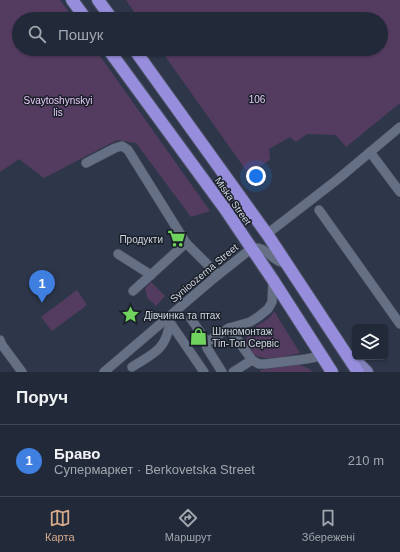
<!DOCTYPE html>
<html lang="uk">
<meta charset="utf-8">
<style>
body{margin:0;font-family:Helvetica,sans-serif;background:#2a3140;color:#f1f3f6}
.controls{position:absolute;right:12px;bottom:12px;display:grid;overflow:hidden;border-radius:6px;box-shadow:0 1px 3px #0004}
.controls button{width:36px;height:36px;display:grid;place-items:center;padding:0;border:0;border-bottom:1px solid #3f4553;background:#222938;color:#f1f3f6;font:20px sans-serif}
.you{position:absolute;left:256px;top:176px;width:14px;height:14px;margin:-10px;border:3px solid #fff;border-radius:50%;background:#1a73e8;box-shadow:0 0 0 6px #1a73e833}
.badge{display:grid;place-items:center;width:26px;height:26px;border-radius:50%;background:#d6ab8b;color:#fff;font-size:13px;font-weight:700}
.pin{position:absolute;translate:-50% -33px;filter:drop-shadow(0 1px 2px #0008)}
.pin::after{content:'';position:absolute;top:21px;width:14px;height:12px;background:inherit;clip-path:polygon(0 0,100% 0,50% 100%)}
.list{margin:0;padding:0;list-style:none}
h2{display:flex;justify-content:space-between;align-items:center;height:52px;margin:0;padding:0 16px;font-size:17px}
h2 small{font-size:13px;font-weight:400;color:#a2a6ae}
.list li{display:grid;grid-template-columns:26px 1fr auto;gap:12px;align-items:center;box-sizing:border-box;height:72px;padding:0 16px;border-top:1px solid #3f4553}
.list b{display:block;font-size:15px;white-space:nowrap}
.list p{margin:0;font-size:13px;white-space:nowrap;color:#a2a6ae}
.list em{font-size:13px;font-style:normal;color:#a2a6ae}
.icon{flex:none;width:22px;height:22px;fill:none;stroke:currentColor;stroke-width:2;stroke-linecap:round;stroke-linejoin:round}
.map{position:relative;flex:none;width:400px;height:372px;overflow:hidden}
.search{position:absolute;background:#222938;box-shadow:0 1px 3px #0004;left:12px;right:12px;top:12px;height:44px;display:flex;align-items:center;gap:10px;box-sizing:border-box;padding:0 14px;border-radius:22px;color:#a2a6ae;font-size:15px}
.sheet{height:124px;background:#222938}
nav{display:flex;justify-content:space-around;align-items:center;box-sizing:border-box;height:56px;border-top:1px solid #3f4553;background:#222938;font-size:11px;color:#a2a6ae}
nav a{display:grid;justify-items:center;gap:2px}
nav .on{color:#d6ab8b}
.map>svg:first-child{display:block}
.green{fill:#543c61}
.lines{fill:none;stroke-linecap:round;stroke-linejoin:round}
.minor-casing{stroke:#4a5262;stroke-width:10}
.major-casing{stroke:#4a5262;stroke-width:14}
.highway-casing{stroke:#4a5262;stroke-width:14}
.minor{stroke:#657085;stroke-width:9}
.major{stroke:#8381ba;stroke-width:12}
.highway{stroke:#978ddd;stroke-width:12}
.labels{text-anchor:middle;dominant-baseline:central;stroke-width:3;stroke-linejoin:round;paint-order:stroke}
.park-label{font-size:10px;fill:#e7caf8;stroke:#1a1f28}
.street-label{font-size:10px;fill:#d1d7e4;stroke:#1a1f28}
.poi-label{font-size:10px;fill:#d1d7e4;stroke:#1a1f28;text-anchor:start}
</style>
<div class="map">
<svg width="400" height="372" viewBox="0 0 400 372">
<rect width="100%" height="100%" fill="#2e374a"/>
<g class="green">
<path d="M0 0H60L74 19H19V49H95L210 211 191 217 136 143 117 140 44 178 19 159 0 172Z"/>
<path d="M126 0H400V103L346 147 336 135 307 134 296 142 290 137 269 149 270 160 248 173 160 49H381V19H139Z"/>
<path d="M151 282 165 296 156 306 147 297 145 289Z"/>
<path d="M77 290 87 305 52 331 41 317Z"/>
<path d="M274 311 300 353C286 356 256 365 248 348 247 345 246 339 247 336 251 327 262 324 269 318 271 316 273 313 274 311Z"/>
<path d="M297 364 310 369 312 372H261L260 370Z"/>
</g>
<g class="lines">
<defs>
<g id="minor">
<path d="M370 152 400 192"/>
<path d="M86 163 115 148 122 146 128 150 186 243 218 275"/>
<path d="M319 210 400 324"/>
<path d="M267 234 338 179 400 127"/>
<path d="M118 254 151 275"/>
<path d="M273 280 272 302 268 309 258 317 250 322 229 328 252 360 259 364H265L306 359 321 356"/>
<path d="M133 291 186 243"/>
<path d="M167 318 204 372"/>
<path d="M191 319 207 342"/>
<path d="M0 340 2 345 22 372"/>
<path d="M132 367C154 353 166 350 170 322"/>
<path d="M104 372 213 279 252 248C262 246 267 253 275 259 279 262 283 263 287 264"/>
<path d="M222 372 207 348 206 344 207 342 229 328"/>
<path d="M233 372 252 360"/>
</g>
<path id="major" d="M352 357 367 372"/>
<g id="highway">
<path d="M72 0 86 19"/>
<path d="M98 0 112 19"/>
<path d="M108 49 225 209 273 280 332 372"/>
<path d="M134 49 267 234 358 372"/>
</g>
</defs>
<use href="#minor" class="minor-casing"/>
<use href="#major" class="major-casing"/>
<use href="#highway" class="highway-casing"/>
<use href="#minor" class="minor"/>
<use href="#major" class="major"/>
<use href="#highway" class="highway"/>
</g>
<defs>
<symbol id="supermarket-bare" viewBox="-9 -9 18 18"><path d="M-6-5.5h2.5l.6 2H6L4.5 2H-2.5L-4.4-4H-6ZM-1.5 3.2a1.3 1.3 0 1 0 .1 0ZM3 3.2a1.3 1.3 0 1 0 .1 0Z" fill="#70d35e" stroke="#1a1f28" stroke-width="2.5" paint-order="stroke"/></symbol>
<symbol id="sight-bare" viewBox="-9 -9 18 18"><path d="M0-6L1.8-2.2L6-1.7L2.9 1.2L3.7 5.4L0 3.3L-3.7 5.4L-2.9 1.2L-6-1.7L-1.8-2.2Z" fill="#70d35e" stroke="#1a1f28" stroke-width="2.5" paint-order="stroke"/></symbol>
<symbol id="shop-bare" viewBox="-9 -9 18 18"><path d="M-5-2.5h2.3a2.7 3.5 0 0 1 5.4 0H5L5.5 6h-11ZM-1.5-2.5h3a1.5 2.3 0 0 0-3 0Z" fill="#70d35e" stroke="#1a1f28" stroke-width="2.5" paint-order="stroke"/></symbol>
</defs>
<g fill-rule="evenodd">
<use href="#supermarket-bare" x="164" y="226" width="25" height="25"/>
<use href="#sight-bare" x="118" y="302" width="25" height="25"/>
<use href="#shop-bare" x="186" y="324" width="25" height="25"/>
</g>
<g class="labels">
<g class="park-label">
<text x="257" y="99">106</text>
<text x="58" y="100">Svaytoshynskyi<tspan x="58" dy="12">lis</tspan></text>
</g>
<g class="street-label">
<text transform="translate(233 201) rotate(55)">Miska Street</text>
<text transform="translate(204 273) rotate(-40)">Synioozerna Street</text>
</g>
<g class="poi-label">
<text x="163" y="239" text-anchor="end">Продукти</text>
<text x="144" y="315">Дівчинка та птах</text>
<text x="212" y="331">Шиномонтаж<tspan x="212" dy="12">Тіп-Топ Сервіс</tspan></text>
</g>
</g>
</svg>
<div class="controls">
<button><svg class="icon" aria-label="layers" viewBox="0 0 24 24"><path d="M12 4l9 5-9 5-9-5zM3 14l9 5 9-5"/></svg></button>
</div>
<div class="you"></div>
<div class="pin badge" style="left:42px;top:303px;background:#3f7fe0">1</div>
<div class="search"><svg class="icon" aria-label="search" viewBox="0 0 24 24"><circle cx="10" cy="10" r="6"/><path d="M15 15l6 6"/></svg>Пошук</div>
</div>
<section class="sheet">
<h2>Поруч<small></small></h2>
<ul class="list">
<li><span class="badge" style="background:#3f7fe0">1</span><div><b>Браво</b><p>Супермаркет · Berkovetska Street</p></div><em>210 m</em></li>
</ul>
</section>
<nav>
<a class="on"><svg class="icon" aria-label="map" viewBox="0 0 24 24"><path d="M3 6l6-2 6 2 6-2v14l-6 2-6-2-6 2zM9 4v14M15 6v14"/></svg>Карта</a>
<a><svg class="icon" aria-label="directions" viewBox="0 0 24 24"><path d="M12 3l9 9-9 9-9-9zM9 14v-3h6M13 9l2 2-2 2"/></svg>Маршрут</a>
<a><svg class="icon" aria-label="saved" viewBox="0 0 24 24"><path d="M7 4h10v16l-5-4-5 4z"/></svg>Збережені</a>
</nav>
